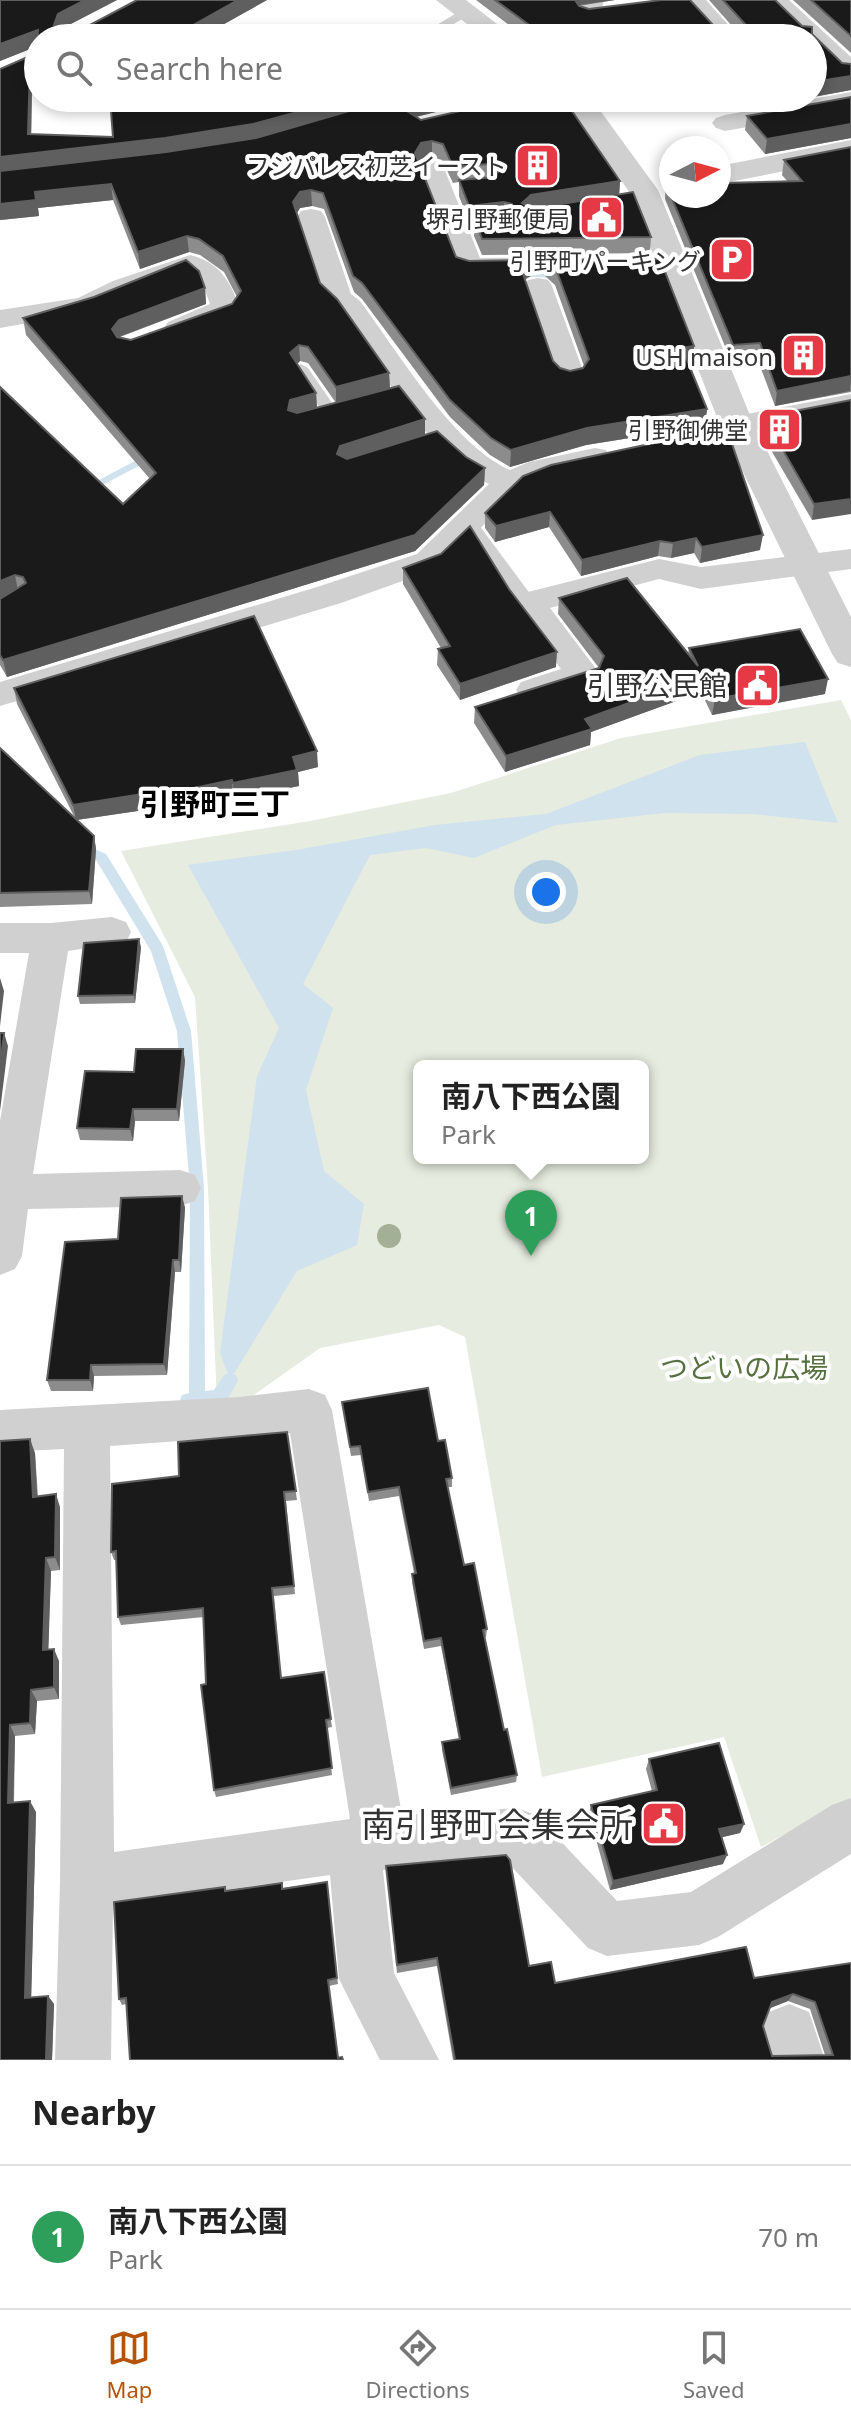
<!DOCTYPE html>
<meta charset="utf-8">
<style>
body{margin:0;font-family:"Noto Sans","Noto Sans JP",sans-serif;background:#f6f6f6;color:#222}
.compass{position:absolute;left:659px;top:136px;width:72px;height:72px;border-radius:50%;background:#fff;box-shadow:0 4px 12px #0003;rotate:84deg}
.you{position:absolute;left:546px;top:892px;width:28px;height:28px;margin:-20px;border:6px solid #fff;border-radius:50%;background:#1a73e8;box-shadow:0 0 0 12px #1a73e833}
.badge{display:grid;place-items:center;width:52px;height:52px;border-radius:50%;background:#b45309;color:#fff;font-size:26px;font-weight:700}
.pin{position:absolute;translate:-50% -66px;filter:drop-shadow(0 2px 4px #0008)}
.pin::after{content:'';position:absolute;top:42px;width:28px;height:24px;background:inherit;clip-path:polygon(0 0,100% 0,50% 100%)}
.popup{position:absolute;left:413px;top:1060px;width:236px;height:104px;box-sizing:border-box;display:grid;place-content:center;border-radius:12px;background:#fff;filter:drop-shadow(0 2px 6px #0005);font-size:26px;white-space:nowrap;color:#767676}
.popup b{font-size:30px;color:#222}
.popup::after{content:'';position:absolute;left:50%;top:100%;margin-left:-16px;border:16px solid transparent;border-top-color:#fff}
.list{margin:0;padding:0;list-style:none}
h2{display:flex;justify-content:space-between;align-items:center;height:104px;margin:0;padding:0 32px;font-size:34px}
h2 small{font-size:26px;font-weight:400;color:#767676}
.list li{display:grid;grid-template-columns:52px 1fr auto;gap:24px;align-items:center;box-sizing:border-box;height:144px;padding:0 32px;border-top:2px solid #e0e0e0}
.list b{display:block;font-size:30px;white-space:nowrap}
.list p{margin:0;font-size:26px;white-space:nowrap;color:#767676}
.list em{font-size:26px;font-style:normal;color:#767676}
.icon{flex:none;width:44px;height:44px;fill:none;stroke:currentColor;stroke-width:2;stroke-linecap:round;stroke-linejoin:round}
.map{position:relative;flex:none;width:851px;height:2060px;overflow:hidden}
.search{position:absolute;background:#fff;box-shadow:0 4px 12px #0003;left:24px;right:24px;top:24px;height:88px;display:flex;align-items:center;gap:20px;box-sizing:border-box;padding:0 28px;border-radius:44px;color:#767676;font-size:30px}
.sheet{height:248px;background:#fff}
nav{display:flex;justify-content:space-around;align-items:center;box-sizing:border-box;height:112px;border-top:2px solid #e0e0e0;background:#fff;font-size:22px;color:#767676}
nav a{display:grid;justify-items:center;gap:4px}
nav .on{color:#b45309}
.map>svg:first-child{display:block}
.green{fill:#e6ecdf;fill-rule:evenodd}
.water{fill:#cfe2ee}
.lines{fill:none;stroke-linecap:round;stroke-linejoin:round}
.stream{fill:#cfe2ee;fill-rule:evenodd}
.service{fill:#d0d0d0;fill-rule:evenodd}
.minor{fill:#d0d0d0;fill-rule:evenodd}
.tertiary{fill:#d0d0d0;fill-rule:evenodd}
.tree{fill:#a2b095}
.wall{fill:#8c8c8c;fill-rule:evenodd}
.shaded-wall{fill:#5f5f5f}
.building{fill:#1a1a1a;stroke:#5f5f5f;stroke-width:2;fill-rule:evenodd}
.labels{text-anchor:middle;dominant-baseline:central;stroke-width:8;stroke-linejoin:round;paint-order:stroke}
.far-poi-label{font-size:24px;fill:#333;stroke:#fff;text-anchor:end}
.poi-label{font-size:28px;fill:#333;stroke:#fff;text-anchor:end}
.park-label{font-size:28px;fill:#56703f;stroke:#fff}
.neighbourhood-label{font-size:30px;font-weight:bold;fill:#000;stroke:#fff}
.near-poi-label{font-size:34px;fill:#333;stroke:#fff;text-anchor:end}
</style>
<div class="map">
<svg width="851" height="2060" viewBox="0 0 851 2060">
<rect width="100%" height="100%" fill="#fff"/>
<path class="green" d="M841 700 851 720V1798L761 1847 724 1737 542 1777 465 1337 439 1325 320 1348 247 1400 217 1404 208 1188 195 997 121 851 310 821 451 793 621 738ZM419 1066H643V1158H419Z"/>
<path class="water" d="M805 742 838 823 753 814 665 813 556 825 474 858 426 848 370 855 303 984 333 1008 306 1090 324 1171 364 1204 357 1245 297 1271 230 1380 220 1353 257 1076 279 1028 188 865 296 850 435 825 546 814 700 755Z"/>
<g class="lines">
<g class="stream">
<path d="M513 271 560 272 565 275 560 278 510 276V272Z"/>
<path d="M152 452 156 453V457L89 492H81L80 490Z"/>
<path d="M79 842 106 854 163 946 191 1031 204 1188 205 1391 214 1390 224 1375 230 1373 236 1375 238 1380C235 1387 229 1398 223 1403 214 1408 192 1408 182 1405L180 1400 182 1395 189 1393 190 1188 177 1031 151 951 96 860 74 850 73 847Z"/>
</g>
<g class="service">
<path d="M465 8 471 12 469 15 445 29 435 26Z"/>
<path d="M301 364 308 368 339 413 336 416 331 418 323 413 294 368Z"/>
<path d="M467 516 473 517 534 599 536 603 534 607H522L461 525V517Z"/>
</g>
<g class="minor">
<path d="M580 0H604L594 38H570Z"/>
<path d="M681 0H706L740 38H715Z"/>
<path d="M763 0H789L851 57V77L842 75 813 48V38H802Z"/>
<path d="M851 92V108L725 131 716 128 712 123 716 118 725 115Z"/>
<path d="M431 160 440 162 444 168 480 258 600 257 610 259 614 265 610 271 600 273 459 272 418 168 422 162Z"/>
<path d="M311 209 321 211 325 217 351 294 360 301C399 353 452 444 510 470L529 462 595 448 606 450 610 457 606 464 549 476 521 489 439 568 341 603 0 706V682L317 587 417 554 489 484C430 457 379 366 340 313L324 298 297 217 301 211Z"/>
<path d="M190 255C217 261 232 281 239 308L235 314C215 323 190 340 168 334L164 328 168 322 210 304 203 285 188 273 133 293 95 311 0 328V310L78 298 113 281Z"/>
<path d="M538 278 548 280 552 286 585 376 580 382 570 385 560 382 555 376 524 286 528 280Z"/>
<path d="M851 394V412L737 434 726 431 722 425 726 419 737 416Z"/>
<path d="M851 549V569L701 589 659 579 550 608 600 674 595 682 533 702 521 698 516 690 521 682 561 669 511 603 516 595 659 559 701 567Z"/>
<path d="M112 917 126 922 131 932 126 942 68 951 33 1174 180 1170 195 1175 201 1188 195 1201 180 1206 28 1209 22 1256 15 1269 0 1275V1121L29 953H0V923H51Z"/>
<path d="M309 1389 325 1395 332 1410 402 1815 517 1808 536 1815 617 1901 691 1892 832 1805 851 1798V1854L718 1937 699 1945 607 1956 588 1948 506 1861 383 1870 394 1973 439 2060H380L339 1979 330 1875 113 1906 111 2060H55L60 1883 64 1449 0 1452V1410L239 1397ZM290 1433 350 1819 114 1852 110 1446Z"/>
<path d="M789 2004 809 2012 825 2060H769L761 2032 769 2012Z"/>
</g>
<g class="tertiary">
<path d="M436 0H466L515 38H485Z"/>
<path d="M562 98H591L658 190 754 425 851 617V667L838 663 832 654 720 425 628 190Z"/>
<path d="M851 140V158L719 184V166Z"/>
</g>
</g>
<circle class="tree" cx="389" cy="1236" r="12"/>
<g class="wall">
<path d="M0 0H117L69 25H90L137 0H267L199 38H38V82H32L31 134 113 137 110 98H464V105L416 117 421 120 518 98H563L620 181 619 195 633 192 651 237 650 253 482 255 474 236 475 222H469L459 196V182L453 183 442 160 432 157 421 159 419 163 456 257 469 261 531 260V276L525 280 553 361 560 368 570 371 583 368 584 366 555 285 545 276V260L660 259 694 346 692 362 688 363 707 409 705 426 586 445 510 467 490 455 450 417 362 299 354 292 324 209 312 206 300 208 297 213 320 283 337 299 389 373 390 388 399 386 425 419V435L437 431 466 457 485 468 484 485 415 551 7 677 0 665V387L123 504 150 479 26 335 23 318 94 297 186 260 199 271 205 288 206 304 120 337 131 340 232 304 237 297 224 272 200 255 189 252 140 269 113 200 38 208 39 216 0 220V69L37 53V46L0 61ZM300 361 308 363 336 403 317 408 316 393 297 364Z"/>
<path d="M476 0H615L579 6 589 9 714 26H732L709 0H775L842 63 851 64V90L813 97V38H526Z"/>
<path d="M793 0H851V53Z"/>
<path d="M851 97V138L765 154 745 130 747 116Z"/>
<path d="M607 98H664L620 108Z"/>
<path d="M715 98H805L729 111Z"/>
<path d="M851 147V392L775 406 757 358 731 361 665 199 666 184 788 182 782 175 784 160Z"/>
<path d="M851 400 812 520 761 433 764 417Z"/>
<path d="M523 476 760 550 700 563 694 553 671 558 658 556 581 576 549 527 495 542 485 528V513Z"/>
<path d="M403 568 556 667 460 700 437 665 438 649 441 648 403 584Z"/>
<path d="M559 598 688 654 689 648 825 694 712 715 701 692 591 732 590 745 505 772 474 723 475 707 599 668 558 614Z"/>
<path d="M14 688 318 767 298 772 299 786 234 799 233 795 160 812 158 808 77 820 94 836 96 849 92 904 0 907V748L75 818 17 704Z"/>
<path d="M141 947 135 1003 80 1004 78 996Z"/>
<path d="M183 1049 185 1061 179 1121H135L133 1141 80 1140 77 1128 134 1072Z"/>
<path d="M182 1196 185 1208 181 1272H175L167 1375 94 1376 93 1391H51L47 1380 118 1239Z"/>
<path d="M342 1402 438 1441 452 1478V1487H448L464 1565 487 1629 486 1637H485L504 1730 517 1775 516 1782 451 1795 442 1750V1742L459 1739 441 1646 424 1649 412 1582V1574L414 1573 399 1496 369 1501 361 1455 351 1456Z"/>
<path d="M287 1432 297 1500 286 1501 295 1594 274 1596 281 1678 324 1672 332 1727 327 1728 332 1775 216 1797 214 1790 206 1684 204 1617 121 1625 118 1617 116 1560H114L111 1552 179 1476Z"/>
<path d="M0 1441 35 1453 38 1497 60 1507V1570L51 1571 48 1649 59 1661V1699L37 1701 35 1734 15 1736 14 1803 36 1812 31 1997 48 1996 54 2004 52 2060H0Z"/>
<path d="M649 1759 744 1824 740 1833 722 1837 723 1864 610 1890 589 1814 591 1805 652 1791 646 1769Z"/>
<path d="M387 1875 555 1983 754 1978 851 1963V2060H453L437 1966 397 1973ZM788 2001 810 2009 825 2055 772 2056 763 2026 770 2008Z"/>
<path d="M327 1882 338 1984 329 1986 338 2058 126 2004 122 2005 119 1999 226 1891 283 1888Z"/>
</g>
<g class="shaded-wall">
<path d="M85 0H117L61 29 54 25 58 14Z"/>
<path d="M238 0H267L199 38H170Z"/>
<path d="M574 0H615L580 5 573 13Z"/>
<path d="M38 30V46L0 61V44Z"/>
<path d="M30 67 32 82 31 150 28 134Z"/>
<path d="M851 76V90L813 97V82Z"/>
<path d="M349 98H406L254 140 0 173V157Z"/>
<path d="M429 98H464V105L411 118 407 111 411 102Z"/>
<path d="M620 98H664L620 108Z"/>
<path d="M731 98H805L729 111Z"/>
<path d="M851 124V138L765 154 767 139Z"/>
<path d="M432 141V157L421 159 415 169V153L421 143Z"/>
<path d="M620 181 619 197 521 219 522 203 531 195Z"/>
<path d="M111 184 113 200 38 208 39 216 0 220V204L35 192Z"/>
<path d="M311 190 312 206 300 208 294 218 293 202 300 192Z"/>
<path d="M504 202V218L469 222V206Z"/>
<path d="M187 236 189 252 140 269 138 252Z"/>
<path d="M531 260V276L526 278 521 287 522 271 526 262Z"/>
<path d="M205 288 206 304 121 336 114 345 112 329 119 320Z"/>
<path d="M299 345 300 361 291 370 290 353Z"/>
<path d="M694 346 692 362 680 365 682 348Z"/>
<path d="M389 373 390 390 336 404V387Z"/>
<path d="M851 376 850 391 775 406 777 391Z"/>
<path d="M316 393 317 409 291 416 288 410 290 400Z"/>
<path d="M707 409 705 426 586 445 510 467 511 450 587 428Z"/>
<path d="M425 419V435L337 471V454L340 446Z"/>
<path d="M485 468 484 485 415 551 7 677 3 660Z"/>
<path d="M851 499V514L812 520 814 504Z"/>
<path d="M550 512 549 527 495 542 496 526Z"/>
<path d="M763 535 760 550 700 563 702 547Z"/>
<path d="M696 538 694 553 671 558 673 543Z"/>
<path d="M660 541 658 556 581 576 582 560Z"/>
<path d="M15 575 18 591 0 599V581Z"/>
<path d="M557 652 556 667 460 700V684Z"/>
<path d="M703 676 701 692 591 732 590 745 505 772 506 756 585 719Z"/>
<path d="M828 679 825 694 712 715 715 699Z"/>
<path d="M317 751 318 767 298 772 299 786 234 799 233 783 293 757Z"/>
<path d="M232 780 233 795 160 812 157 796Z"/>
<path d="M156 792 158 808 76 820 73 805Z"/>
<path d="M94 836 96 849 92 904 89 891Z"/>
<path d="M139 939 141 947 135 1003 134 995Z"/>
<path d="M0 978 4 991 0 1026Z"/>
<path d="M4 1033 8 1046 0 1111V1068Z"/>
<path d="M183 1049 185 1061 179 1121 177 1109Z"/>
<path d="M133 1109 135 1121 133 1141 130 1129Z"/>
<path d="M182 1196 185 1208 181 1272 179 1260Z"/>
<path d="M173 1260 175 1272 167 1375 164 1364Z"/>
<path d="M91 1365 94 1376 93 1391 90 1380Z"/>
<path d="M30 1439 35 1453 38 1511 33 1497Z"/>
<path d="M56 1494 60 1507V1570L55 1557Z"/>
<path d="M46 1558 51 1571 48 1662 43 1650Z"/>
<path d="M54 1649 59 1661V1699L54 1687Z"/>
<path d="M31 1690 37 1701 35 1734 30 1723Z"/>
<path d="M10 1725 15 1736 13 1814 8 1803Z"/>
<path d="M30 1801 36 1812 31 2006 25 1998Z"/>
<path d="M744 1824 740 1833 715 1839 719 1829Z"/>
<path d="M727 1855 723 1864 610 1890 613 1881Z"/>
<path d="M793 1994 788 2001 768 2009 772 2002Z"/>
<path d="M48 1996 54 2004 52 2060H46Z"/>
</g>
<g class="building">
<path d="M0 0H85L58 14 54 25H90L137 0H238L170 38H38V66L30 67 28 134 113 137 110 98H349L253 124 165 138 0 157V69L37 53 38 30 0 44Z"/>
<path d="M495 0H575L579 6 589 9 661 0H690L714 26 742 27 745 24 723 0H775L802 26 812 27V34L842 63 851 64V76L813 82V38H547Z"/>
<path d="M811 0H851V36Z"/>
<path d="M851 97V124L767 139 747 116Z"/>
<path d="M394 98H429L411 102 407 111 421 120 518 98H563L620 181 531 195 522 203 532 209 633 192 651 237 482 239 475 219 510 215 512 204 504 202 469 206 459 180 495 177 499 170 489 164 453 167 443 144 432 141 421 143 415 153 456 257 469 261 531 260 526 262 522 271 553 361 560 368 570 371 583 368 589 359 556 269 545 260 660 259 694 346 682 348 707 409 587 428 511 450 491 438 450 400 362 283 353 276 323 193 311 190 300 192 293 202 320 283 337 299 389 373 336 387 308 347 299 345 290 353 316 393 290 400 288 410 297 413 399 386 425 419 340 446 337 454 347 459 437 431 466 457 485 468 415 535 3 660 0 655V599L26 583 23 577 15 575 0 581V387L123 504 156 473 23 318 94 297 186 260 199 271 205 288 119 320 112 329 117 337 131 340 232 304 241 291 223 256 199 239 187 236 138 252 111 184 35 192 36 200 0 204V171L166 152 256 138Z"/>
<path d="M851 147V376L777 391 760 343 733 345 671 196H719V183L802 181 784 160Z"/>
<path d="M666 184H671V195Z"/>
<path d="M851 400V499L814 504 764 417Z"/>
<path d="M728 432 763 535 702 547 696 538 673 543 660 541 582 560 550 512 496 526 485 513 523 476 551 465 654 443Z"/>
<path d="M470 526 509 589 557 652 460 684 438 649 450 646 403 568 441 554Z"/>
<path d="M627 578 698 666 689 648 800 629 828 679 715 699 703 676 585 719 592 729 506 756 475 707 599 668 604 656 559 598Z"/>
<path d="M254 616 317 751 293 757 297 770 233 783 232 780 157 796 156 792 73 805 14 688Z"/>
<path d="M0 748 94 836 89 891 0 893Z"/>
<path d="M139 939 134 995 78 996 84 943Z"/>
<path d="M0 1033H4L0 1068Z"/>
<path d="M136 1049H183L177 1109H133L130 1129 77 1128 85 1071 134 1072Z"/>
<path d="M182 1196 179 1260H173L164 1364 91 1365 90 1380H47L65 1242 118 1239 121 1198Z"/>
<path d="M428 1388 438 1441 445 1440 452 1478 446 1479 464 1565 474 1563 487 1629 483 1630 504 1730 507 1729 517 1775 451 1788 442 1742 460 1739 441 1638 424 1641 412 1574 416 1573 399 1487 368 1492 360 1446 350 1447 342 1402Z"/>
<path d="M287 1432 296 1491 284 1492 294 1586 272 1588 281 1678 324 1672 331 1719 326 1720 332 1768 214 1790 201 1685 206 1684 203 1608 118 1617 116 1551 111 1552 112 1484 179 1476 178 1442Z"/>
<path d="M30 1439 33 1497 56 1494 55 1557 46 1558 43 1650 54 1649V1687L31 1690 30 1723 10 1725 8 1803 30 1801 25 1998 48 1996 46 2060H0V1441Z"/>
<path d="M719 1743 744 1824 719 1829 727 1855 613 1881 591 1805 657 1790 649 1759Z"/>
<path d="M506 1855 510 1860 529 1966 551 1962 555 1983 746 1947 754 1978 851 1963V2060H455L437 1958 397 1965 386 1866ZM793 1994 815 2002 833 2055 772 2056 763 2026 772 2002Z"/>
<path d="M327 1882 337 1978 328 1980 338 2058 342 2057 343 2060H130L126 1998 119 1999 114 1902 225 1887V1891L282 1883V1889Z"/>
</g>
<defs>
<symbol id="building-square" viewBox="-11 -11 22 22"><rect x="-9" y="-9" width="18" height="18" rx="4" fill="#e63946" stroke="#fff"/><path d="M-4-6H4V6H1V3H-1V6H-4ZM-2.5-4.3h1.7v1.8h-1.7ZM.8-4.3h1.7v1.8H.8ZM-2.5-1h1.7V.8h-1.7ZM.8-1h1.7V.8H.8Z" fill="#fff"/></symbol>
<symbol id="civic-square" viewBox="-11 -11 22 22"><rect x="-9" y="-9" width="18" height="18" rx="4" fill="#e63946" stroke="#fff"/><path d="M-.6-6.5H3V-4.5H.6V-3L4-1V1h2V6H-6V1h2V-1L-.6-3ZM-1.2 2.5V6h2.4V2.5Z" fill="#fff"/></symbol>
<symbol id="parking-square" viewBox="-11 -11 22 22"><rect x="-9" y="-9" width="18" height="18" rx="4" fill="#e63946" stroke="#fff"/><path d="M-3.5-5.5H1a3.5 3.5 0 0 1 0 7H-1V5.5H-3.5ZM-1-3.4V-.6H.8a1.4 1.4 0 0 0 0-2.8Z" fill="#fff"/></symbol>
</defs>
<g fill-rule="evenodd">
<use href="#building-square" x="512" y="140" width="51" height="51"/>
<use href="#civic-square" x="576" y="192" width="51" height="51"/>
<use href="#parking-square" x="706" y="234" width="51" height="51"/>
<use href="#building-square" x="778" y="330" width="51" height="51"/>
<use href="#building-square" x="754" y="404" width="51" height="51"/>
<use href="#civic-square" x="732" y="660" width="51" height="51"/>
<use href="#civic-square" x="638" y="1798" width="51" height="51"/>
</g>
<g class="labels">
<g class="far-poi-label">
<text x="507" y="165">フジパレス初芝イースト</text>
<text x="570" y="218">堺引野郵便局</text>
<text x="701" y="260">引野町パーキング</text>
<text x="773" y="356">USH maison</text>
<text x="748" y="429">引野御佛堂</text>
</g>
<g class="poi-label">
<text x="727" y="685">引野公民館</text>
</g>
<g class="park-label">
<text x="744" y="1367">つどいの広場</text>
</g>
<g class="neighbourhood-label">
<text x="215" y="803">引野町三丁</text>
</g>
<g class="near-poi-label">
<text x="633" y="1824">南引野町会集会所</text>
</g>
</g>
</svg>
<svg class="compass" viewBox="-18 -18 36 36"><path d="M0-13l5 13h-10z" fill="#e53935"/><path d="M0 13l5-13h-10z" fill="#767676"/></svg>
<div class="you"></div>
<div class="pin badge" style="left:531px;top:1256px;background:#2e9e5b">1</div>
<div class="popup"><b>南八下西公園</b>Park</div>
<div class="search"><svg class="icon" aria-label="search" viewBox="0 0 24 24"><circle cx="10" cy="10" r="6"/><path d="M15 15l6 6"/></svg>Search here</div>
</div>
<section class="sheet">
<h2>Nearby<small></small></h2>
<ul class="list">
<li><span class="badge" style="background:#2e9e5b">1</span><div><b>南八下西公園</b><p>Park</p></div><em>70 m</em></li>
</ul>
</section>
<nav>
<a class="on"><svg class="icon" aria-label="map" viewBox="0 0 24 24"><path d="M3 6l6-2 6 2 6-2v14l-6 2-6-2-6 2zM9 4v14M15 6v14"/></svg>Map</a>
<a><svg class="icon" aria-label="directions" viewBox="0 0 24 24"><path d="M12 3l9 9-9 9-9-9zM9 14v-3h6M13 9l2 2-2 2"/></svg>Directions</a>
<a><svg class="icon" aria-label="saved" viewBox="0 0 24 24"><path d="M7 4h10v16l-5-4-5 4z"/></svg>Saved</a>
</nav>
